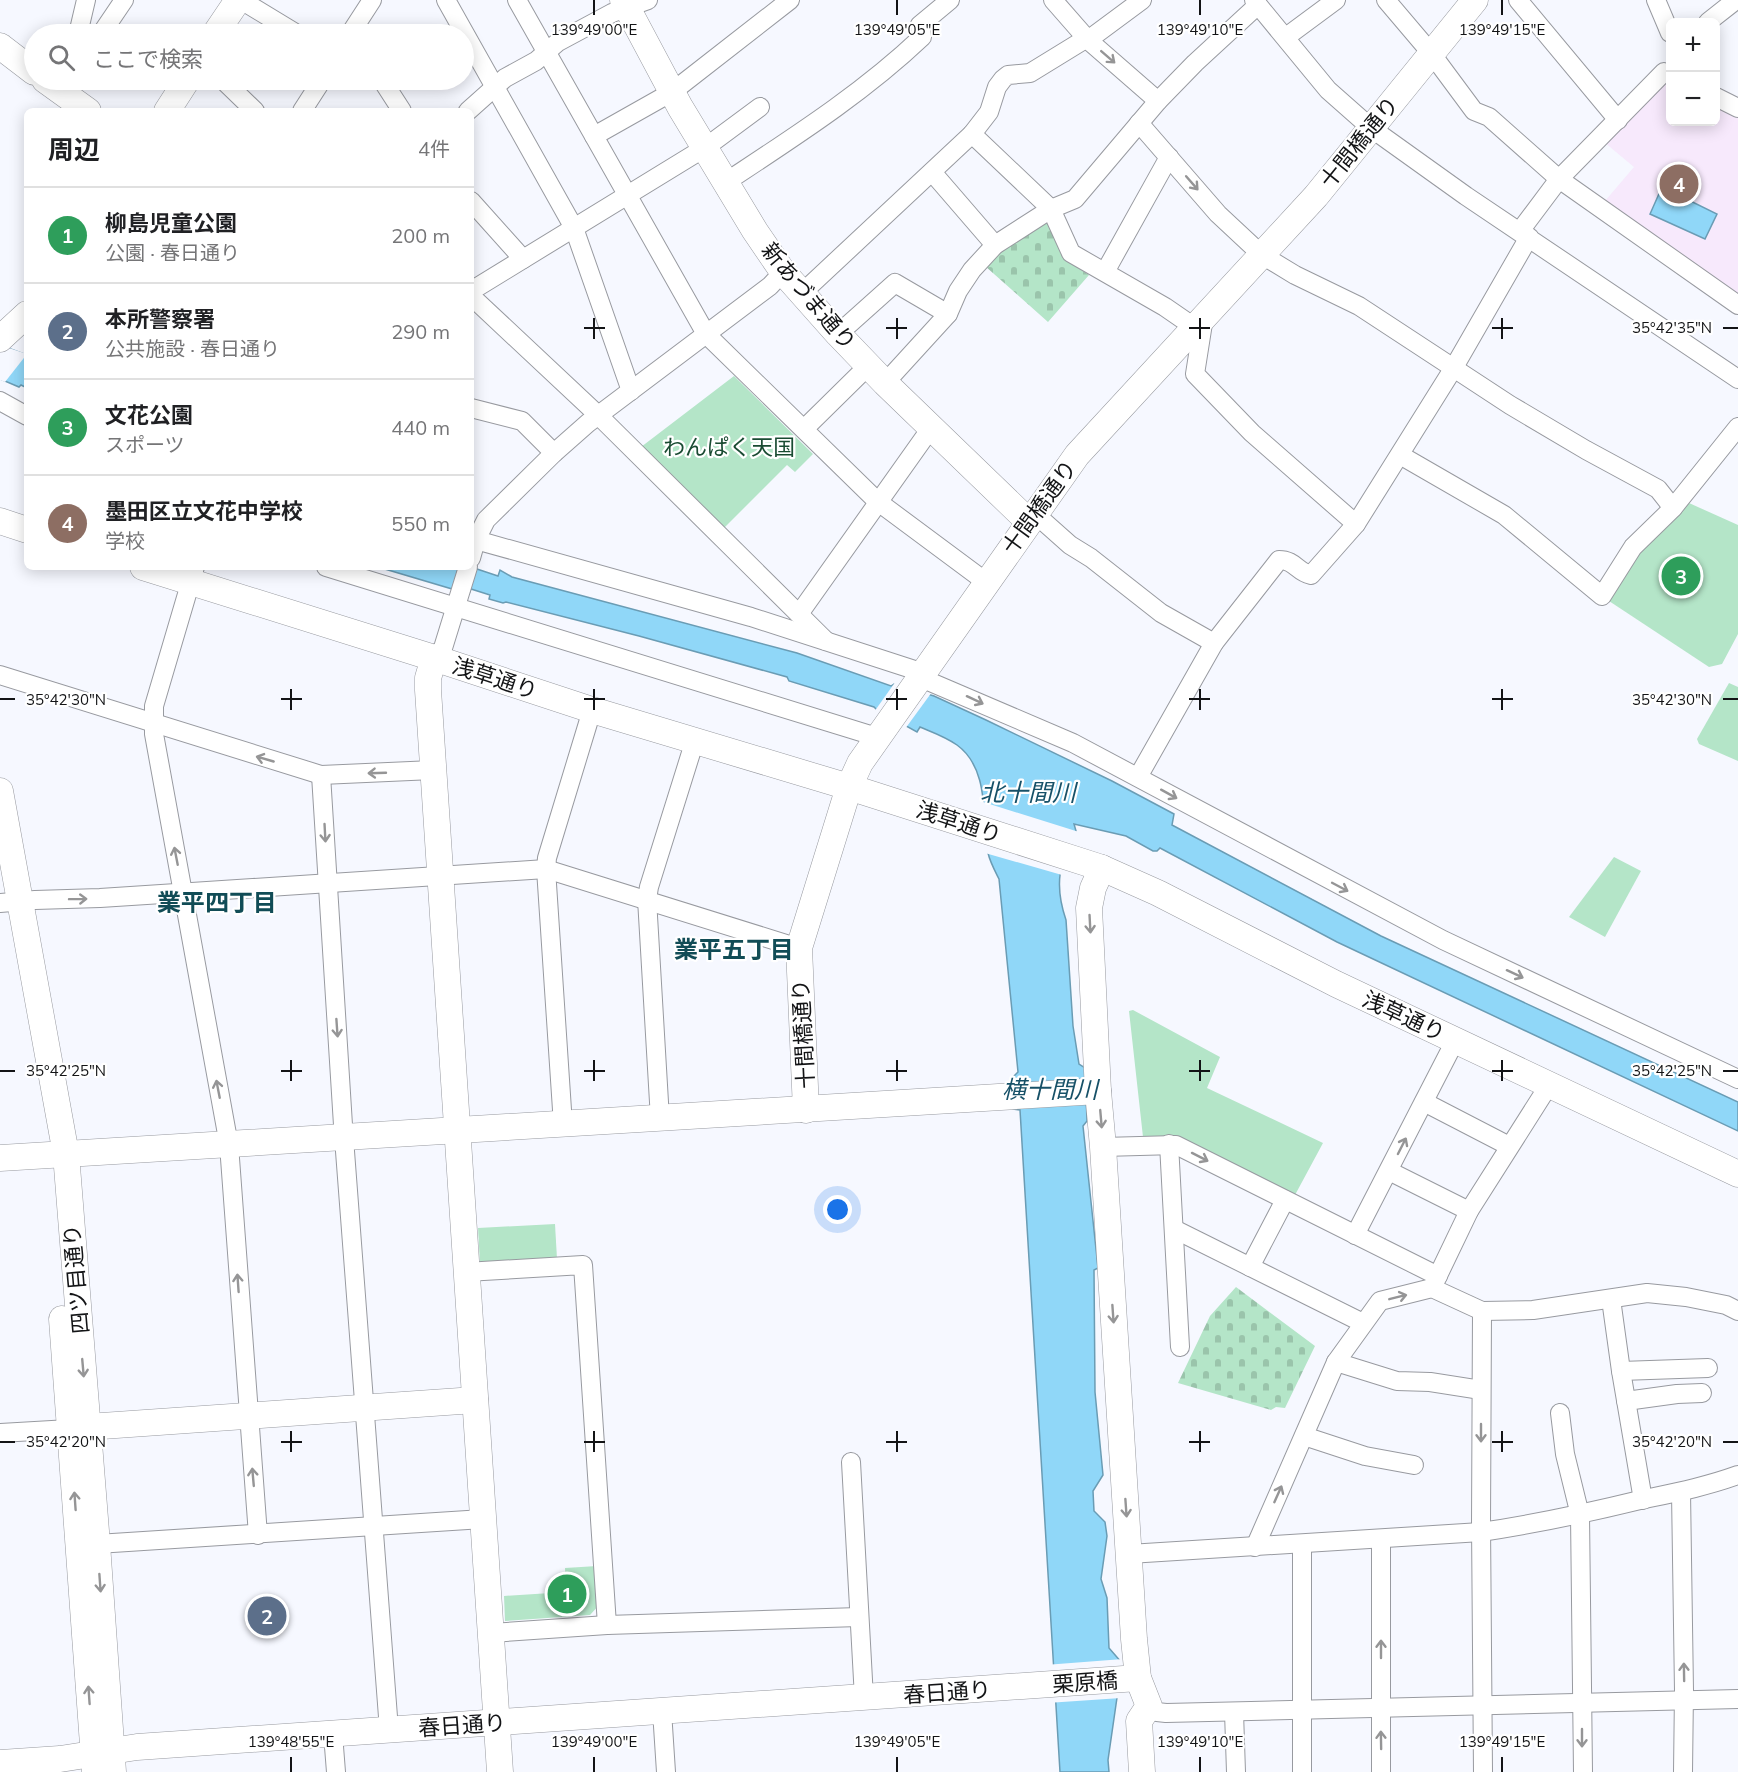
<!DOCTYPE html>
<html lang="ja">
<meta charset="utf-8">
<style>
body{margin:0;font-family:Mulish,"Noto Sans JP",sans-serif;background:#f2f2f2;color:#202124}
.controls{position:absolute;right:18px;top:18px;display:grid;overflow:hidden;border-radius:9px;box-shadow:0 3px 15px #0003}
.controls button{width:54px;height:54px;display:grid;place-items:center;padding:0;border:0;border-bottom:2px solid #e0e0e0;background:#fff;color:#202124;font:30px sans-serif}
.you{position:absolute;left:838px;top:1210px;width:21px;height:21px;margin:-15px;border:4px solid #fff;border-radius:50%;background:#1a73e8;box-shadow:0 0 0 9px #1a73e833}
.badge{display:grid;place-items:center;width:39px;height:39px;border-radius:50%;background:#d93025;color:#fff;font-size:20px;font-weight:700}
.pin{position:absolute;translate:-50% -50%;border:3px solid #fff;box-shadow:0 2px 6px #0006}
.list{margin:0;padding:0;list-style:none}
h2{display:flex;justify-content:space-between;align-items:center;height:78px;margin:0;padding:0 24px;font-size:26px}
h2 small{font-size:20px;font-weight:400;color:#757577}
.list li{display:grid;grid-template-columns:39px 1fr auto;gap:18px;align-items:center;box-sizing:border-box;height:96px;padding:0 24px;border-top:2px solid #e0e0e0}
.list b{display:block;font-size:22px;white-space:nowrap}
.list p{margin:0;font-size:20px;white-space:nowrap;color:#757577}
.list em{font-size:20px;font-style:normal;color:#757577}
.icon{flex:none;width:33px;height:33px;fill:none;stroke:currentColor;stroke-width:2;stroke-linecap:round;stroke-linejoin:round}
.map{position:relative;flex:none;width:1738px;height:1772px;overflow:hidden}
.search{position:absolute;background:#fff;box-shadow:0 3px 15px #0003;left:24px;top:24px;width:450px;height:66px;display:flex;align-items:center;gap:15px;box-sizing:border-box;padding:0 21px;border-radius:33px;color:#757577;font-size:22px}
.panel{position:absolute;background:#fff;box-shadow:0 3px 15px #0003;left:24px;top:108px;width:450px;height:462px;border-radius:9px}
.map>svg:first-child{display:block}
.education{fill:#f7e9fc}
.cemetery{fill:url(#cemetery-stones)}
.green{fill:#b4e5c8}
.water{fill:#90d7f8;stroke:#6a9cb4;stroke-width:1.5}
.pier{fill:#f6f8ff}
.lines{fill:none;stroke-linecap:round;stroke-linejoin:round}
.street-casing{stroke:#989aa0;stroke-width:20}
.secondary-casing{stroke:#989aa0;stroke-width:27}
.street{stroke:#fff;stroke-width:18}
.secondary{stroke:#fff;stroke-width:26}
.oneway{stroke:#959596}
.ticks{fill:none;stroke:#131416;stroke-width:2}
.labels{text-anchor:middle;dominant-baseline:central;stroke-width:4.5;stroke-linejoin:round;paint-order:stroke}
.street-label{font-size:22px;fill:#131416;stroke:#fff}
.park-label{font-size:22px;fill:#194b32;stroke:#fff}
.water-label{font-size:24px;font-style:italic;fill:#175168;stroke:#fff}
.neighbourhood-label{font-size:24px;font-weight:bold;fill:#114c56;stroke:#fff}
.ticks-label{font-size:15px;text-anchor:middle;fill:#131416;stroke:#fff;stroke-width:4.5;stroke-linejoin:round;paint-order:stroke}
</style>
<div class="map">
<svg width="1738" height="1772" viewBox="0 0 1738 1772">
<defs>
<pattern id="cemetery-stones" width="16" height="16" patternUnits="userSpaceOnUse" patternTransform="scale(1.5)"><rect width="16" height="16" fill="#b4e5c8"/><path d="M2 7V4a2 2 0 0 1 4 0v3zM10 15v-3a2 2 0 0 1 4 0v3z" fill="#9ac4ab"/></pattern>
</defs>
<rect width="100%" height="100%" fill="#f6f8ff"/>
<path class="education" d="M1664 81 1670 84V122H1716V106L1738 117V295L1605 201 1634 167 1604 142Z"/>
<g class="cemetery">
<path d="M1046 221 1065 259 1089 275 1048 322 985 266 997 253Z"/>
<path d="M1236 1287 1315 1346 1285 1408 1276 1407 1271 1410 1178 1383 1210 1316Z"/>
</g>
<g class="green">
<path d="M734 376 813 454 795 472 787 465 724 528 641 447Z"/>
<path d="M1689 503 1738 525V634L1722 664 1709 667 1609 601 1640 551Z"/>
<path d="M1729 683 1738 687V761L1699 744 1697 739Z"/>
<path d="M1614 857 1641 871 1605 937 1569 917Z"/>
<path d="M1133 1010 1220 1057 1207 1088 1323 1143 1295 1195 1179 1138 1143 1137 1129 1011Z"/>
<path d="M555 1224 557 1259 480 1264 478 1228Z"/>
<path d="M597 1566 600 1604 590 1615 505 1621 504 1596 566 1592 565 1568Z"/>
</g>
<g class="water">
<path d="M1662 187 1717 214 1705 239 1650 214Z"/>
<path d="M0 345 27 355V388L21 385 19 387 0 379Z"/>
<path d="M378 567H471L498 576 500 570 512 577 797 653 891 686 894 684 934 696 986 720 1112 781 1174 814 1172 825 1381 936 1738 1102V1131L1337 942 1160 848 1157 851H1153L1126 836 1074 824 1076 831C1059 862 1054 885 1066 920L1073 1026 1079 1064 1085 1068 1087 1121 1083 1126 1098 1268 1094 1270 1095 1392 1103 1475 1093 1491 1094 1511 1105 1522 1107 1536 1101 1579 1107 1598 1109 1648 1122 1663 1108 1760 1109 1772H1060L1020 1110 1013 1109 1011 1079 1018 1072 999 879C995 871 990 862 988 853 982 818 990 769 957 745 946 737 932 732 920 727L917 732 877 710 874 707 789 681 787 677 639 636 506 602 503 603 489 599 490 595 471 589 469 594Z"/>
</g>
<g class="pier">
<path d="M0 345 27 354 5 382 0 380Z"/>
<path d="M896 681 932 692 905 729 874 712Z"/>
<path d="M980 801 1079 832 1068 852 1062 875 985 853Z"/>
<path d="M1123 1659 1125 1661 1121 1698 1047 1703 1045 1665Z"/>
</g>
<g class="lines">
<defs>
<g id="street">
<path d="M241 0 297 34"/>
<path d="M446 0 574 228 631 391"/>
<path d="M517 0 706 334 877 501 986 582"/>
<path d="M1053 0 1088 40 1158 101"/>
<path d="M1254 0 1328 90 1371 128 1466 196 1738 379"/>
<path d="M1386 0 1431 53 1474 111 1489 117 1559 179 1738 305"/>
<path d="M1518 0 1618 120"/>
<path d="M1656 0 1670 33"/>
<path d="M1708 22 1736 0"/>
<path d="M78 34 86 0"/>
<path d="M101 34 124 0"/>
<path d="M350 34 372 0"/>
<path d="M1286 37 1336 0"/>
<path d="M1088 40 1142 0"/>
<path d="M223 80 255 111"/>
<path d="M382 80 402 111"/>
<path d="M1716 97 1738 108"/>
<path d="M302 111 322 80"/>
<path d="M468 111 505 78 536 61 558 42 612 13 648 0"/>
<path d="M1139 123 1218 214 1262 255 1295 275 1359 306 1510 405 1586 450 1658 489 1673 508"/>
<path d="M972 134 1051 209 1071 253 1165 307 1194 327"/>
<path d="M594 136 672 92 790 0"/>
<path d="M932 172 995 245"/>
<path d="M726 182C794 137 863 93 922 37L920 25 950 0"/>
<path d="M471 201 523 259"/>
<path d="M1520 231 1559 179 1664 72"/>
<path d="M1105 272 1169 157"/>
<path d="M471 291 706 147 760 107"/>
<path d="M802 293 972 134 989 112 997 87 1003 79 1008 75 1030 73 1087 38"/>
<path d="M471 296 598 415 826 641"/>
<path d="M1204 317 1195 374 1252 433 1356 524"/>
<path d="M838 334 895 283 948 314"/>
<path d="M885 383 948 314 958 291 972 270 995 245 1051 209 1075 199 1158 101 1195 63 1258 5"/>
<path d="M0 401 27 416"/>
<path d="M471 408 522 421 554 453"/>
<path d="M804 429 868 366"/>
<path d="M1400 455 1504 515 1602 596 1633 547 1673 508 1738 427"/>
<path d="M1034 513 1070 545 1091 558 1161 613 1214 643"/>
<path d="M471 539 476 540 486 520 554 453 588 423 770 286 783 272"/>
<path d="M471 558 476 540 751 617 924 673"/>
<path d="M195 567 154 706V734L229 1145 258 1535"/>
<path d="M326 567 877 737"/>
<path d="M799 614 931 428"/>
<path d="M434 658 443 648 468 567"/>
<path d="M0 675 321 775 433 770"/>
<path d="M921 678 1073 743 1443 940 1738 1079"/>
<path d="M321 775 343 1125 389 1730"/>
<path d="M1138 777 1214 643 1279 560C1295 560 1297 572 1311 575L1356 524 1453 369 1529 237"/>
<path d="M0 903 35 900 100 898 546 869 799 948"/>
<path d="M1424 1102 1509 1146"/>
<path d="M660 1119 647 899 649 887 695 740"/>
<path d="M563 1125 546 869 547 858 592 710"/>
<path d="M1169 1144 1180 1347"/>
<path d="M1103 1147 1176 1145 1438 1276"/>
<path d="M1389 1171 1469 1211"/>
<path d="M1174 1229 1363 1323"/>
<path d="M1355 1235 1455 1041"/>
<path d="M1250 1267 1285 1200"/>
<path d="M466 1272 583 1265 607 1625"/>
<path d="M1433 1286 1469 1211 1549 1085"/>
<path d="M1611 1299 1621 1371 1643 1500"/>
<path d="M1482 1311 1481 1524 1483 1772"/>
<path d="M1336 1362 1397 1381 1430 1382 1481 1390"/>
<path d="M1621 1371 1708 1368"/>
<path d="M1626 1401 1677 1394 1702 1393"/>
<path d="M1560 1413 1565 1454 1580 1515 1583 1772"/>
<path d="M0 1433 69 1429"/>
<path d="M1304 1436 1365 1456 1414 1465"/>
<path d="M851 1462 864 1698"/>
<path d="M1681 1492 1684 1691 1683 1772"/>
<path d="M1381 1539V1772"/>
<path d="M97 1544 483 1519"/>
<path d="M1255 1547 1336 1362 1380 1301 1432 1288 1482 1311 1533 1310 1647 1293 1686 1297 1726 1305 1738 1311"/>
<path d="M1129 1554 1481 1532C1535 1524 1587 1513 1640 1500 1673 1493 1705 1487 1738 1475"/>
<path d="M491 1633 607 1625 859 1617"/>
<path d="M1149 1706 1157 1712 1166 1713 1738 1699"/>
<path d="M662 1711 666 1772"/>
<path d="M1234 1712 1236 1772"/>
<path d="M333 1734 336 1772"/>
<path d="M1302 1772V1544"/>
</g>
<g id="secondary">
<path d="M623 0 680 107 755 231 783 272 838 334 885 383 1028 521"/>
<path d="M215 34 238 0"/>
<path d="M0 46 34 72"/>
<path d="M45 80 88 111"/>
<path d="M167 111 187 80"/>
<path d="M0 339 27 314"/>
<path d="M0 521 27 530"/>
<path d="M143 567 434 658 592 710 849 787 1102 868 1158 893 1336 984 1738 1174"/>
<path d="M434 658 428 678V690L500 1772"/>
<path d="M0 791 66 1154 97 1544 113 1772"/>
<path d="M1102 868 1093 888 1089 908 1098 1091 1103 1147 1134 1639 1138 1678 1149 1706 1139 1721 1142 1772"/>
<path d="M806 1110 799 948 849 787 860 763 1077 455 1316 196 1475 0"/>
<path d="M0 1158 1098 1091"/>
<path d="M62 1319 95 1772"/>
<path d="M73 1428 475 1400"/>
<path d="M0 1763 60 1759 137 1747 1138 1678"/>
</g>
</defs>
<use href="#street" class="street-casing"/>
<use href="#secondary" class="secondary-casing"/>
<use href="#street" class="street"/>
<use href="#secondary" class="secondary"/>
</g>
<defs><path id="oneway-shaft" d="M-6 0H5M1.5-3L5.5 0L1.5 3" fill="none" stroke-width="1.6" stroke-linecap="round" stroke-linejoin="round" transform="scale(1.5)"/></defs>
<g class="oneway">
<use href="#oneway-shaft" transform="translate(1108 57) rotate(41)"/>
<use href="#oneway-shaft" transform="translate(1192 183) rotate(49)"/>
<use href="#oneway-shaft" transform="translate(975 700) rotate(25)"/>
<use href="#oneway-shaft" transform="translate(265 759) rotate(-164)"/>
<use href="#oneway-shaft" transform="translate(377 773) rotate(178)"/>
<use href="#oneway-shaft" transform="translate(1169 794) rotate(29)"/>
<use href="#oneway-shaft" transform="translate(325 833) rotate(87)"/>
<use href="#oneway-shaft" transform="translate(176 856) rotate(-101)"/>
<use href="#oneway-shaft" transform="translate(1340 887) rotate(28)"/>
<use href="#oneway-shaft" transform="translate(78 899) rotate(-1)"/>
<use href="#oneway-shaft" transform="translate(1090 924) rotate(87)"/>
<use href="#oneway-shaft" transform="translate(1515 974) rotate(25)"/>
<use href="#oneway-shaft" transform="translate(337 1028) rotate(86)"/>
<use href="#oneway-shaft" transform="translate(218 1089) rotate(-101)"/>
<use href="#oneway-shaft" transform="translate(1101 1119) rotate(85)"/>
<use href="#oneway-shaft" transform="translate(1402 1146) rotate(-63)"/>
<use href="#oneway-shaft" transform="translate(1200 1157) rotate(27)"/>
<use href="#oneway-shaft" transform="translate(238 1283) rotate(-94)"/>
<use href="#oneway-shaft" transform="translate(1398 1297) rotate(-14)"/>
<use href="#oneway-shaft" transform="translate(1113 1314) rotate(86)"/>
<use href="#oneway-shaft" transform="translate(83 1368) rotate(85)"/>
<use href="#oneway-shaft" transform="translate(1481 1433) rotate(90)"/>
<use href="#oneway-shaft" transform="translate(253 1477) rotate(-95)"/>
<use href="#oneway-shaft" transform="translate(1278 1494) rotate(-66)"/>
<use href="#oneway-shaft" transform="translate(75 1501) rotate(-94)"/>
<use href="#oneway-shaft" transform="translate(1126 1508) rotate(86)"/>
<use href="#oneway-shaft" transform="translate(100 1583) rotate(86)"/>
<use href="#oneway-shaft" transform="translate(1381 1649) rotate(-90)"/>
<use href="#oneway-shaft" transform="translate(1684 1672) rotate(-91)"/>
<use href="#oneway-shaft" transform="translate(89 1695) rotate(-94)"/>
<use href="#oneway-shaft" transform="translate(1582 1738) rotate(90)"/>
<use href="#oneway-shaft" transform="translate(1381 1740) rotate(-91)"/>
</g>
<path class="ticks" d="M594 0V15M897 0V15M1200 0V15M1502 0V15M594 318V339M897 318V339M1200 318V339M1502 318V339M584 328H605M886 328H907M1189 328H1210M1492 328H1513M1723 328H1738M291 689V710M594 689V710M897 689V710M1200 689V710M1502 689V710M0 699H15M281 699H302M584 699H605M886 699H907M1189 699H1210M1492 699H1513M1723 699H1738M291 1060V1081M594 1060V1081M897 1060V1081M1200 1060V1081M1502 1060V1081M0 1071H15M281 1071H302M584 1071H605M886 1071H907M1189 1071H1210M1492 1071H1513M1723 1071H1738M291 1431V1452M594 1431V1452M897 1431V1452M1200 1431V1452M1502 1431V1452M0 1442H15M281 1442H302M584 1442H605M886 1442H907M1189 1442H1210M1492 1442H1513M1723 1442H1738M291 1757V1772M594 1757V1772M897 1757V1772M1200 1757V1772M1502 1757V1772"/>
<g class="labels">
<g class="street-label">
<text transform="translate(1359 142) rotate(-51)">十間橋通り</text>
<text transform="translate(809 296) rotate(50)">新あづま通り</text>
<text transform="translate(1039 507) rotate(-54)">十間橋通り</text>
<text transform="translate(495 678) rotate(18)">浅草通り</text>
<text transform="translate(959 822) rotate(18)">浅草通り</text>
<text transform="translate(1404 1016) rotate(25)">浅草通り</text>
<text transform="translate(803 1034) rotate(-93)">十間橋通り</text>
<text transform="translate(76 1279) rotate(-95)">四ツ目通り</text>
<text transform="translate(1085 1682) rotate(-4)">栗原橋</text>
<text transform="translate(947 1692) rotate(-4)">春日通り</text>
<text transform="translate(462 1725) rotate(-4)">春日通り</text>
</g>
<g class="park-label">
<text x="729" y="447">わんぱく天国</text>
</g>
<g class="water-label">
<text x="1028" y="792">北十間川</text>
<text x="1050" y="1089">横十間川</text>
</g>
<g class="neighbourhood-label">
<text x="217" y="902">業平四丁目</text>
<text x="734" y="949">業平五丁目</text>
</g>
</g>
<g class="ticks-label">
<text x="594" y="35">139°49'00"E</text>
<text x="897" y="35">139°49'05"E</text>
<text x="1200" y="35">139°49'10"E</text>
<text x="1502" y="35">139°49'15"E</text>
<text x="1672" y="333">35°42'35"N</text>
<text x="66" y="705">35°42'30"N</text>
<text x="1672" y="705">35°42'30"N</text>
<text x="66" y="1076">35°42'25"N</text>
<text x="1672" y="1076">35°42'25"N</text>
<text x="66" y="1447">35°42'20"N</text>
<text x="1672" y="1447">35°42'20"N</text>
<text x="291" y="1747">139°48'55"E</text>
<text x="594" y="1747">139°49'00"E</text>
<text x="897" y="1747">139°49'05"E</text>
<text x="1200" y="1747">139°49'10"E</text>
<text x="1502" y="1747">139°49'15"E</text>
</g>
</svg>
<div class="controls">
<button>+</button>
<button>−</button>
</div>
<div class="you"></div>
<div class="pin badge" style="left:567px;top:1594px;background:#2e9e5b">1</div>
<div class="pin badge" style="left:267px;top:1616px;background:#5c6f8a">2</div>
<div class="pin badge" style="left:1681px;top:576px;background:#2e9e5b">3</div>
<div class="pin badge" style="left:1679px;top:184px;background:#8d6e63">4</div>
<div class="search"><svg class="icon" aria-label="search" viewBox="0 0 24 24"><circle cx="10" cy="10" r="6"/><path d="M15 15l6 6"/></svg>ここで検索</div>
<section class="panel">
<h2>周辺<small>4件</small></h2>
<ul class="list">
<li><span class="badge" style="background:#2e9e5b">1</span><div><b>柳島児童公園</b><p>公園 · 春日通り</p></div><em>200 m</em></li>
<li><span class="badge" style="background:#5c6f8a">2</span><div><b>本所警察署</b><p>公共施設 · 春日通り</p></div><em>290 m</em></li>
<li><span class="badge" style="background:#2e9e5b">3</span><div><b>文花公園</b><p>スポーツ</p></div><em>440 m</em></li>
<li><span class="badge" style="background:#8d6e63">4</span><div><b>墨田区立文花中学校</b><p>学校</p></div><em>550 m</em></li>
</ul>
</section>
</div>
